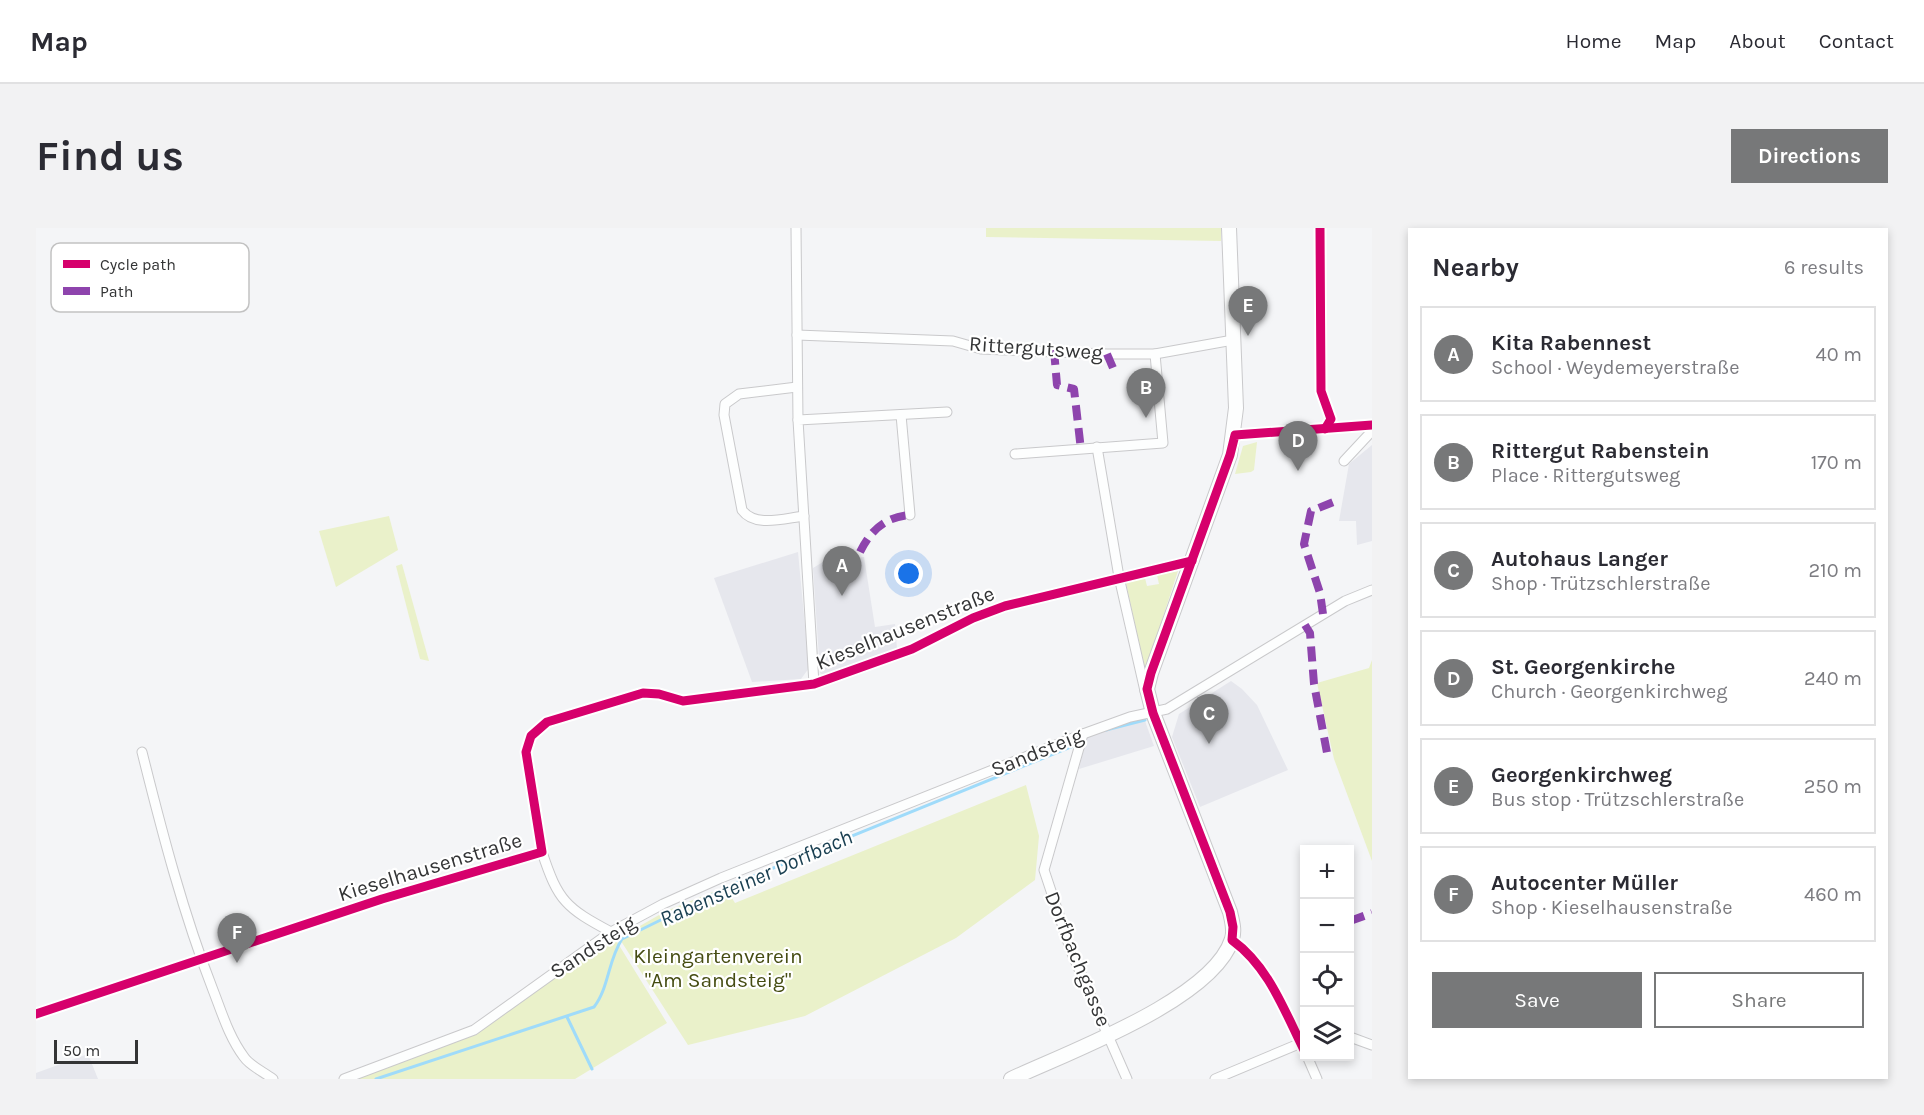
<!DOCTYPE html>
<meta charset="utf-8">
<style>
body{margin:0;font-family:Karla,sans-serif;background:#f2f2f3;color:#2b2b33}
.controls{position:absolute;right:18px;bottom:18px;display:grid;overflow:hidden;border-radius:0px;box-shadow:0 3px 9px #0003}
.controls button{width:54px;height:54px;display:grid;place-items:center;padding:0;border:0;border-bottom:2px solid #e1e1e2;background:#fff;color:#2b2b33;font:30px sans-serif}
.scale{position:absolute;left:18px;bottom:15px;width:84px;box-sizing:border-box;padding-left:6px;border:3px solid #333435;border-top:0;font-size:16px;line-height:21px;white-space:nowrap;color:#333435;-webkit-text-stroke:4px #fff;paint-order:stroke}
.you{position:absolute;left:873px;top:346px;width:21px;height:21px;margin:-15px;border:4px solid #fff;border-radius:50%;background:#1a73e8;box-shadow:0 0 0 9px #1a73e833}
.badge{display:grid;place-items:center;width:39px;height:39px;border-radius:50%;background:#777879;color:#fff;font-size:20px;font-weight:700}
.pin{position:absolute;translate:-50% -50px;filter:drop-shadow(0 2px 3px #0008)}
.pin::after{content:'';position:absolute;top:32px;width:21px;height:18px;background:inherit;clip-path:polygon(0 0,100% 0,50% 100%)}
.list{margin:0;padding:0;list-style:none}
h2{display:flex;justify-content:space-between;align-items:center;height:78px;margin:0;padding:0 24px;font-size:26px}
h2 small{font-size:20px;font-weight:400;color:#7c7c81}
.list li{display:grid;grid-template-columns:39px 1fr auto;gap:18px;align-items:center;box-sizing:border-box;height:96px;margin:0 12px 12px;padding:0 12px;border:2px solid #e1e1e2;border-radius:0px}
.list b{display:block;font-size:22px;white-space:nowrap}
.list p{margin:0;font-size:20px;white-space:nowrap;color:#7c7c81}
.list em{font-size:20px;font-style:normal;color:#7c7c81}
.actions{display:flex;gap:12px;padding:18px 24px}
.actions a{flex:1;padding:14px 0;border:2px solid #777879;border-radius:0px;text-align:center;font-size:21px;color:#777879}
.actions .main{background:#777879;color:#fff}
.icon{flex:none;width:33px;height:33px;fill:none;stroke:currentColor;stroke-width:2;stroke-linecap:round;stroke-linejoin:round}
.map{position:relative;flex:none;width:1336px;height:851px;overflow:hidden;border-radius:0px}
header{display:flex;align-items:center;gap:36px;box-sizing:border-box;height:84px;padding:0 30px;background:#fff;border-bottom:2px solid #e1e1e2}
header strong{font-size:28px}
nav{display:flex;gap:33px;margin-inline-start:auto;font-size:21px}
.intro{display:flex;align-items:center;justify-content:space-between;box-sizing:border-box;height:144px;padding:0 36px}
h1{margin:0;font-size:42px}
.button{padding:15px 27px;border-radius:0px;background:#777879;color:#fff;font-size:21px;font-weight:700}
main{display:flex;gap:36px;padding:0 36px}
aside{flex:1;background:#fff;border-radius:0px;box-shadow:0 3px 9px #0003}
.map>svg:first-child{display:block}
.built{fill:#e6e7ed}
.green{fill:#eaf1ca}
.lines{fill:none;stroke-linecap:round;stroke-linejoin:round}
.stream{stroke:#9fdbfa;stroke-width:3}
.street-casing{stroke:#c9c9cb;stroke-width:11}
.secondary-casing{stroke:#c9c9cb;stroke-width:16}
.street{stroke:#fdfefe;stroke-width:9}
.secondary{stroke:#fdfefe;stroke-width:14}
.quiet{stroke:#8e44ad;stroke-width:8;stroke-dasharray:15 8;stroke-linecap:butt}
.cycleway-casing{stroke:#fff;stroke-width:13}
.cycleway{stroke:#d6006c;stroke-width:9}
.labels{text-anchor:middle;dominant-baseline:central;stroke-width:4.5;stroke-linejoin:round;paint-order:stroke}
.street-label{font-size:21px;fill:#333435;stroke:#fff}
.park-label{font-size:21px;fill:#454c12;stroke:#fff}
.water-label{font-size:22px;font-style:italic;fill:#193f51;stroke:#fff}
.key{fill:#fff;stroke:#c2c2c2;stroke-width:1.5}
.key-label{font-size:16px;fill:#333435}
</style>
<header>
<strong>Map</strong>
<nav><a>Home</a><a>Map</a><a>About</a><a>Contact</a></nav>
</header>
<div class="intro"><h1>Find us</h1><a class="button">Directions</a></div>
<main>
<div class="map">
<svg width="1336" height="851" viewBox="0 0 1336 851">
<rect width="100%" height="100%" fill="#f4f5f7"/>
<g class="built">
<path d="M1336 217V313L1321 317 1320 293H1303L1313 236Z"/>
<path d="M762 324 773 440 765 451 716 454 678 350Z"/>
<path d="M828 329 839 399 859 396 861 421 790 449 784 445 777 340 787 334Z"/>
<path d="M1195 453 1206 461 1221 477 1252 542 1164 579 1136 509 1143 486Z"/>
<path d="M1090 493H1109L1118 518 1043 541 1051 508Z"/>
<path d="M52 826 62 851H0V845Z"/>
</g>
<g class="green">
<path d="M950 0H1185V13L950 9Z"/>
<path d="M1221 214 1218 242 1215 244 1199 246 1207 218Z"/>
<path d="M353 288 362 322 300 359 283 303Z"/>
<path d="M366 336 393 433 384 431 360 338Z"/>
<path d="M1142 343 1109 444 1090 355 1109 350 1111 358 1123 356 1121 347Z"/>
<path d="M1336 432V633L1298 531 1281 455 1333 440Z"/>
<path d="M990 557 1003 608 999 652 920 710 769 788 652 817 583 710 630 683 689 659 699 675Z"/>
<path d="M578 709 631 795 539 851H316L443 801Z"/>
</g>
<g class="lines">
<g class="stream">
<path d="M1070 502 1109 492"/>
<path d="M531 789 556 841"/>
<path d="M340 851 558 779C573 760 572 732 586 711L698 656 1037 518"/>
</g>
<defs>
<g id="street">
<path d="M760 0 762 192"/>
<path d="M1284 0V95"/>
<path d="M761 107 917 113 945 121 1071 126H1119L1197 112"/>
<path d="M761 159 703 166 689 176 688 187 706 282C719 300 749 290 768 288"/>
<path d="M865 187 874 287"/>
<path d="M1199 207 1336 197"/>
<path d="M1061 219 1083 349 1109 463"/>
<path d="M979 226 1127 215 1119 126"/>
<path d="M1308 233 1336 203"/>
<path d="M778 456 762 192 911 184"/>
<path d="M1047 506 1008 642 1035 723 1091 851"/>
<path d="M106 524C126 604 147 685 177 762 186 785 193 809 208 829 214 838 228 844 237 851"/>
<path d="M506 624C522 673 530 680 575 704"/>
<path d="M1196 712C1233 739 1248 782 1268 822"/>
<path d="M0 786 346 671 506 624 490 524 495 508 511 494 607 465 623 466 647 473 778 456 876 421 937 390 969 378 1156 333"/>
<path d="M1314 809 1336 817"/>
<path d="M1271 828 1281 851"/>
<path d="M308 851 438 802 575 704 627 676 685 650 1047 506 1094 489 1131 481 1309 373 1336 362"/>
<path d="M1179 851 1265 815"/>
</g>
<path id="secondary" d="M975 851C1030 825 1177 772 1196 711 1199 702 1196 693 1194 684L1117 485 1111 461 1115 445 1194 227 1200 180 1193 0"/>
</defs>
<use href="#street" class="street-casing"/>
<use href="#secondary" class="secondary-casing"/>
<use href="#street" class="street"/>
<use href="#secondary" class="secondary"/>
<g class="quiet">
<path d="M1018 122 1021 157 1038 161 1045 222"/>
<path d="M1071 126 1080 147"/>
<path d="M824 324C835 302 849 289 874 287"/>
<path d="M1287 386 1284 365 1268 316 1275 283 1300 273"/>
<path d="M1269 397 1274 405 1278 456 1292 530"/>
<path d="M1314 693 1336 685"/>
</g>
<defs>
<g id="cycleway">
<path d="M1284 0 1285 163 1295 191 1289 201"/>
<path d="M0 786 346 671 506 624 490 524 495 508 511 494 607 465 623 466 647 473 778 456 876 421 937 390 969 378 1156 333"/>
<path d="M1268 822C1248 782 1233 739 1196 712L1197 699 1194 684 1117 485 1111 461 1115 445 1194 227 1199 207 1336 197"/>
</g>
</defs>
<use href="#cycleway" class="cycleway-casing"/>
<use href="#cycleway" class="cycleway"/>
</g>
<g class="labels">
<g class="street-label">
<text transform="translate(1000 120) rotate(4)">Rittergutsweg</text>
<text transform="translate(869 400) rotate(-22)">Kieselhausenstraße</text>
<text transform="translate(1001 524) rotate(-22)">Sandsteig</text>
<text transform="translate(394 639) rotate(-17)">Kieselhausenstraße</text>
<text transform="translate(557 719) rotate(-33)">Sandsteig</text>
<text transform="translate(1042 731) rotate(68)">Dorfbachgasse</text>
</g>
<g class="park-label">
<text x="682" y="728">Kleingartenverein<tspan x="682" dy="24">"Am Sandsteig"</tspan></text>
</g>
<g class="water-label">
<text transform="translate(720 650) rotate(-24)">Rabensteiner Dorfbach</text>
</g>
</g>
<rect x="15" y="15" width="198" height="69" rx="9" class="key"/>
<rect x="27" y="32" width="27" height="8" fill="#d6006c"/>
<rect x="27" y="59" width="27" height="8" fill="#8e44ad"/>
<g class="key-label">
<text x="64" y="42">Cycle path</text>
<text x="64" y="69">Path</text>
</g>
</svg>
<div class="controls">
<button>+</button>
<button>−</button>
<button><svg class="icon" aria-label="locate" viewBox="0 0 24 24"><circle cx="12" cy="12" r="6"/><path d="M12 2v4M12 18v4M2 12h4M18 12h4"/></svg></button>
<button><svg class="icon" aria-label="layers" viewBox="0 0 24 24"><path d="M12 4l9 5-9 5-9-5zM3 14l9 5 9-5"/></svg></button>
</div>
<div class="scale">50 m</div>
<div class="you"></div>
<div class="pin badge" style="left:806px;top:368px">A</div>
<div class="pin badge" style="left:1110px;top:190px">B</div>
<div class="pin badge" style="left:1173px;top:516px">C</div>
<div class="pin badge" style="left:1262px;top:243px">D</div>
<div class="pin badge" style="left:1212px;top:108px">E</div>
<div class="pin badge" style="left:201px;top:735px">F</div>
</div>
<aside>
<h2>Nearby<small>6 results</small></h2>
<ul class="list">
<li><span class="badge">A</span><div><b>Kita Rabennest</b><p>School · Weydemeyerstraße</p></div><em>40 m</em></li>
<li><span class="badge">B</span><div><b>Rittergut Rabenstein</b><p>Place · Rittergutsweg</p></div><em>170 m</em></li>
<li><span class="badge">C</span><div><b>Autohaus Langer</b><p>Shop · Trützschlerstraße</p></div><em>210 m</em></li>
<li><span class="badge">D</span><div><b>St. Georgenkirche</b><p>Church · Georgenkirchweg</p></div><em>240 m</em></li>
<li><span class="badge">E</span><div><b>Georgenkirchweg</b><p>Bus stop · Trützschlerstraße</p></div><em>250 m</em></li>
<li><span class="badge">F</span><div><b>Autocenter Müller</b><p>Shop · Kieselhausenstraße</p></div><em>460 m</em></li>
</ul>
<div class="actions"><a class="main">Save</a><a>Share</a></div>
</aside>
</main>
